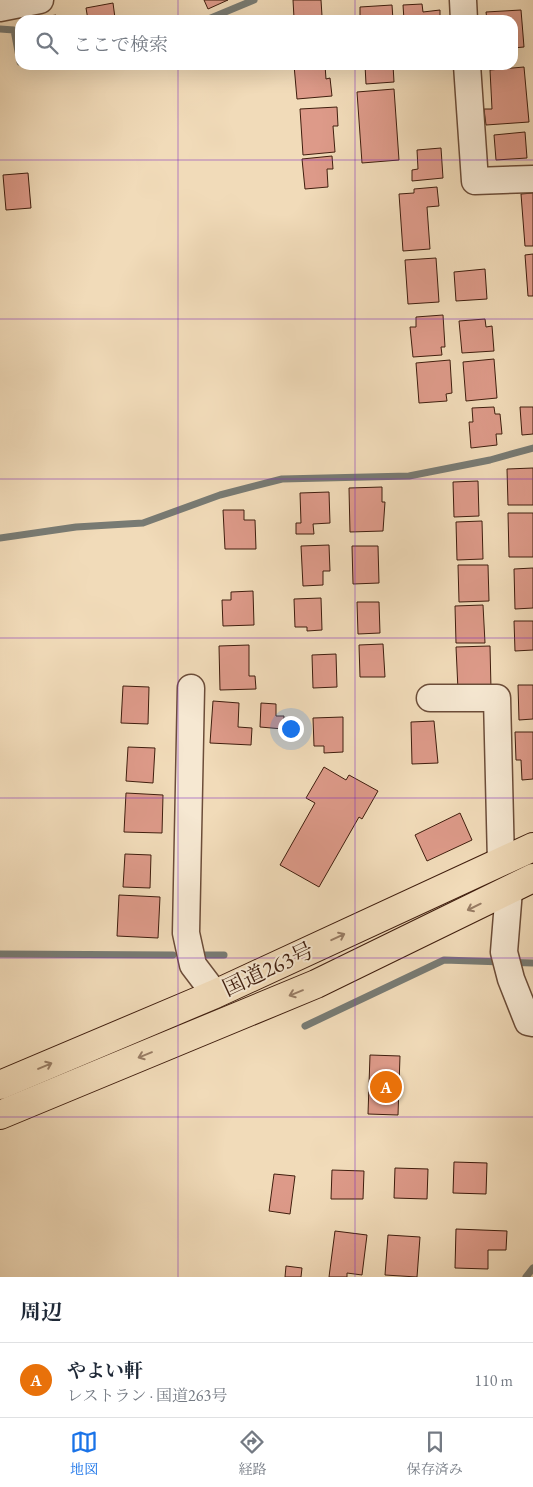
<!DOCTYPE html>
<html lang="ja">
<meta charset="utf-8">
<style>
body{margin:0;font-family:"EB Garamond","Noto Serif JP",serif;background:#f6f6f7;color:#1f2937}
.you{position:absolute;left:290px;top:728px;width:18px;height:18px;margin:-12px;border:4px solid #fff;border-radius:50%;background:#1a73e8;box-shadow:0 0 0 8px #1a73e833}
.badge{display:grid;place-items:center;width:32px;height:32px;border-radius:50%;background:#1a73e8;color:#fff;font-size:16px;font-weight:700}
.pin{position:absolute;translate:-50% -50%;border:2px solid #fff;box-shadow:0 1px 5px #0006}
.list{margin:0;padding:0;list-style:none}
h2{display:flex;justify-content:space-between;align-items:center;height:65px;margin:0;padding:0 20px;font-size:21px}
h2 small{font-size:16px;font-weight:400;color:#747a83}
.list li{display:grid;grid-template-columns:32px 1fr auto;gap:15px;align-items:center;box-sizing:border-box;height:75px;padding:0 20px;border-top:1px solid #e0e1e3}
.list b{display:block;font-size:19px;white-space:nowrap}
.list p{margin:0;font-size:16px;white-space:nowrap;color:#747a83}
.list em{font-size:16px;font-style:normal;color:#747a83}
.icon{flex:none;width:28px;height:28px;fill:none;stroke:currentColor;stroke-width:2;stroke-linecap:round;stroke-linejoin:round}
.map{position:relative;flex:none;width:533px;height:1277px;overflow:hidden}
.search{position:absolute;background:#fff;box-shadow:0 5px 20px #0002;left:15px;right:15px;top:15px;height:55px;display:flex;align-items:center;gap:12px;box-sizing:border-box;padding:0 18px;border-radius:15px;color:#747a83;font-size:19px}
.sheet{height:140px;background:#fff}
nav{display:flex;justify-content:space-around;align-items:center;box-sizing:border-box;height:70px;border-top:1px solid #e0e1e3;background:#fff;font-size:14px;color:#747a83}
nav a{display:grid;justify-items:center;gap:2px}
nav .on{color:#1a73e8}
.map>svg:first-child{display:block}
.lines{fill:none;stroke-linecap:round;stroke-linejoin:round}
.stream{stroke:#787b74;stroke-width:7}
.building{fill:#dd9a89;stroke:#401e0e}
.street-casing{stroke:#6c4d39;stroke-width:29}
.highway-casing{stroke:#401e0e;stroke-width:30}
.street{stroke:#f6e8d2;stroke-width:26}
.highway{stroke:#f1dbb9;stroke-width:28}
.oneway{stroke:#987c64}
.grid{fill:none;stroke:#7b2cbf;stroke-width:1;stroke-opacity:0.55}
.labels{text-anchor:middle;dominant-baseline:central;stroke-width:4;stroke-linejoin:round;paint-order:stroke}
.street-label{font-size:22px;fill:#401e0e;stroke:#f6e8d2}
</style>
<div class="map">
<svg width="533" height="1277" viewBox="0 0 533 1277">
<rect width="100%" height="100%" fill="#f1dbb9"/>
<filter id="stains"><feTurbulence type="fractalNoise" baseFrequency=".004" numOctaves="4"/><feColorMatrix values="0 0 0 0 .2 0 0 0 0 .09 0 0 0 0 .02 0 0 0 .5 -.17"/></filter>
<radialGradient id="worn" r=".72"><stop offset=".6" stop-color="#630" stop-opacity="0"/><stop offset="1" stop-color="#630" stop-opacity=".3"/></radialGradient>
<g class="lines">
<g class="stream">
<path d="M206 20 254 0"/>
<path d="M0 29 14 30 20 62"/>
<path d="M0 538 76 527 143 523 220 495 282 479 409 476 490 460 533 448"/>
<path d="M0 954 173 955"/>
<path d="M204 955H224"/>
<path d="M305 1026 444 960 533 963"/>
<path d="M526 1277 533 1268"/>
</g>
</g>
<g class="building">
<path d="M204 0H228L208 9Z"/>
<path d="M293 0H321L322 16 294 18Z"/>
<path d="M113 3 115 18 120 17V20H88L86 8Z"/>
<path d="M422 4 423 12 440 10V20H404L403 5Z"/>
<path d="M392 5 393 20H360V7Z"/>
<path d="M521 10 524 47 513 48V20H487L486 12Z"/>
<path d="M56 15 57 20H24Z"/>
<path d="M294 65H325L326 79 330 78 332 96 297 99Z"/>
<path d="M365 65H393L394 82 366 84Z"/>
<path d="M524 67 529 122 486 125 484 109H492L490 70Z"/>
<path d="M394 89 399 160 362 163 357 92Z"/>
<path d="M337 107 338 126H333L335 152 303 155 300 109Z"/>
<path d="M525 132 527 158 496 160 494 135Z"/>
<path d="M441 148 443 178 412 181V170L418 169 417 150Z"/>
<path d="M332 156 333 169H327L328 187 305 189 302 159Z"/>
<path d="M28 173 31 208 6 210 3 175Z"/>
<path d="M437 187 439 206 427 207 430 249 403 251 399 194 414 193V189Z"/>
<path d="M533 193V246H525L521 194Z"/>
<path d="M533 254V296H528L525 255Z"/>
<path d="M436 258 439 302 408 304 405 260Z"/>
<path d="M485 269 487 299 456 301 454 272Z"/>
<path d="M443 315 445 347H441L442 355 413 357 410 327H416V317Z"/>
<path d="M485 319 486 327 492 326 494 351 462 353 459 321Z"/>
<path d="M494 359 497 398 466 401 463 362Z"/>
<path d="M450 360 452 393 446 394 447 401 419 403 416 363Z"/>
<path d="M494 407 495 414H500L502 434H496L497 445 471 448 469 422H473L472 408Z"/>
<path d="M520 407H533V434L522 435Z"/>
<path d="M533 468V505H508L507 469Z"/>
<path d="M478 481 479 516 454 517 453 482Z"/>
<path d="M382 487V502H385L383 531 350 532 349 488Z"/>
<path d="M329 492 330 523 313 524 314 534H296V523H301L300 493Z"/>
<path d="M223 510H244V520H255L256 549H225Z"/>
<path d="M508 513H533V557H509Z"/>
<path d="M482 521 483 559 457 560 456 522Z"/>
<path d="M329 545 330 571H323V585L303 586 301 546Z"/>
<path d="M352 546H378L379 583 353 584Z"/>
<path d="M458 565H488L489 601 459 602Z"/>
<path d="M533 568V608L515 609 514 569Z"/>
<path d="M253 591 254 625 223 626 222 600H231V592Z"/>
<path d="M321 598 322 630 307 631V627H295L294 599Z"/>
<path d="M357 602H379L380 633 358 634Z"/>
<path d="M483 605 485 643H456L455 606Z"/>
<path d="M514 621H533V650L515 651Z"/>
<path d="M383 644 385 677H360L359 645Z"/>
<path d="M249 645V676H255L256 689 220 690 219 646Z"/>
<path d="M490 646 491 689 458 690 456 647Z"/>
<path d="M336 654 337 687 313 688 312 655Z"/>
<path d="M518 685H533V719L519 720Z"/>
<path d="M123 686 149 687 148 724 121 723Z"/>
<path d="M213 701 239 703 238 727 252 728 251 745 210 743Z"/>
<path d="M261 703 276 704V716H284L283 729 260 727Z"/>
<path d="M343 717V752L324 753V746H314L313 718Z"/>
<path d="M434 721 438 763 412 764 411 722Z"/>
<path d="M515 732H533V779L522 780 521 760H516Z"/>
<path d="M128 747 155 748 153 783 126 781Z"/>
<path d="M324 767 346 780 349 775 378 791 362 819 359 817 319 887 280 865 315 803 306 798Z"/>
<path d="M126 793 163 795 162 833 124 832Z"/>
<path d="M460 813 472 840 427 861 415 835Z"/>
<path d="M125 854 151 855 150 888 123 887Z"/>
<path d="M119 895 160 897 158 938 117 936Z"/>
<path d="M370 1055 400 1056 398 1115 368 1114Z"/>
<path d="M454 1162 487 1163 486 1194 453 1193Z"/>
<path d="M395 1168 428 1169 427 1199 394 1198Z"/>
<path d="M332 1170 364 1171 363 1199H331Z"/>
<path d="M274 1174 295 1176 290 1214 269 1211Z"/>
<path d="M456 1229 507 1231 506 1250H488V1269L455 1268Z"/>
<path d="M335 1231 367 1235 362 1275 347 1273V1277H329Z"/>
<path d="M388 1235 420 1237 417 1277 385 1275Z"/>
<path d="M286 1266 302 1268 301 1277H285Z"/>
</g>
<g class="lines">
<defs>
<g id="street">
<path d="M463 0 464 20"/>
<path d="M0 8 40 0"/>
<path d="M467 65 475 181 533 179"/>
<path d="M191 688 186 933 193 965 215 994"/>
<path d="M430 698H497L501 862"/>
<path d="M509 890 504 952 511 979 528 1022 533 1023"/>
</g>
<g id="highway">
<path d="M0 1085 215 994 533 847"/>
<path d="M0 1115 316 984 533 878"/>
</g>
</defs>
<use href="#street" class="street-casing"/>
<use href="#highway" class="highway-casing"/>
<use href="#street" class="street"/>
<use href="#highway" class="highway"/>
</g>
<defs><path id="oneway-shaft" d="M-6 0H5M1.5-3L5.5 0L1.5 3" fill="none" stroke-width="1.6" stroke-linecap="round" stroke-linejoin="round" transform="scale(1.25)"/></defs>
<g class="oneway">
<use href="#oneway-shaft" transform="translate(474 907) rotate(154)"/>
<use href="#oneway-shaft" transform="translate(338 937) rotate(-25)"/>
<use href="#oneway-shaft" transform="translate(296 993) rotate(158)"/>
<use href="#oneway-shaft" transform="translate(145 1055) rotate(158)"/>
<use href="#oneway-shaft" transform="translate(45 1066) rotate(-23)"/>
</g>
<path class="grid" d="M178 0V20M355 0V20M178 65V1277M355 65V1277M0 160H533M0 319H533M0 479H533M0 638H533M0 798H533M0 958H533M0 1117H533"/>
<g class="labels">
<g class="street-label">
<text transform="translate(268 969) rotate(-25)">国道263号</text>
</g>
</g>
<rect width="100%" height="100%" filter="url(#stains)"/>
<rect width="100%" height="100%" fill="url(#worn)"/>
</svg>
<div class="you"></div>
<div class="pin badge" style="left:386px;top:1087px;background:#e8710a">A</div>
<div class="search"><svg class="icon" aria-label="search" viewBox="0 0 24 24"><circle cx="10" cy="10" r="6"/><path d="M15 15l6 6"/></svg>ここで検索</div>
</div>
<section class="sheet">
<h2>周辺<small></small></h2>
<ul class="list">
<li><span class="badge" style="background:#e8710a">A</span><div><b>やよい軒</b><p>レストラン · 国道263号</p></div><em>110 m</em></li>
</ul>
</section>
<nav>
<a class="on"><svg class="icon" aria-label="map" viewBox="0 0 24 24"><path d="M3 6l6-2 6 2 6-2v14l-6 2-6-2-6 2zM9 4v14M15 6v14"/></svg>地図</a>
<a><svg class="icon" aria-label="directions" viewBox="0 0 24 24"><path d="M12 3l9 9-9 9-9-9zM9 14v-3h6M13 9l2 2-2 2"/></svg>経路</a>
<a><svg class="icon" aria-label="saved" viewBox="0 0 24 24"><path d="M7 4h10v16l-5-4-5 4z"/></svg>保存済み</a>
</nav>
